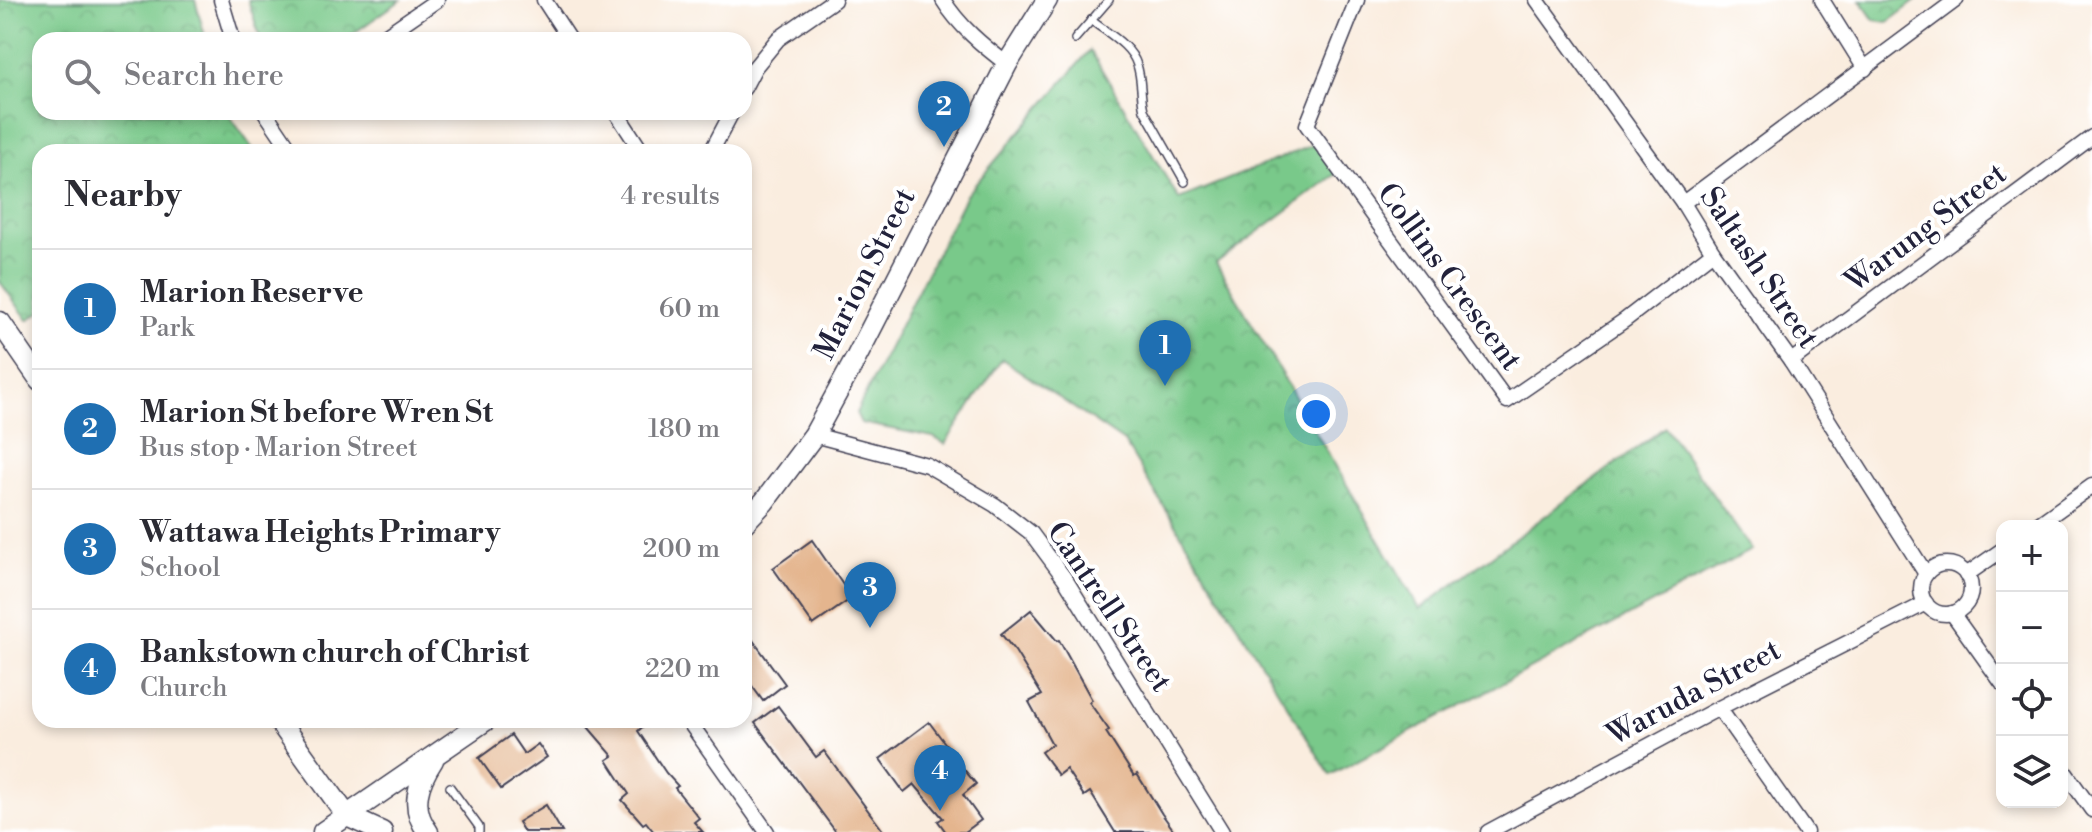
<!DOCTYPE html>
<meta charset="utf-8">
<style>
body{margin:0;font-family:"Libre Bodoni",serif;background:#f7f7f7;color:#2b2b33}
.controls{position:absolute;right:24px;bottom:24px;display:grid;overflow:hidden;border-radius:16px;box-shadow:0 4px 12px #0003}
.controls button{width:72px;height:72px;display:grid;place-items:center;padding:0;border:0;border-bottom:2px solid #e1e1e2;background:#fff;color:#2b2b33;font:40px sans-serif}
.you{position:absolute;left:1316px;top:414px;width:28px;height:28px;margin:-20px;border:6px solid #fff;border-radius:50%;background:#1a73e8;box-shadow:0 0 0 12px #1a73e833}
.badge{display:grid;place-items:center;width:52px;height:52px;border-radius:50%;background:#1f6fb2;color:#fff;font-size:26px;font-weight:700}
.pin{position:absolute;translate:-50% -66px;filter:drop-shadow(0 2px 4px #0008)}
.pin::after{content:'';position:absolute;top:42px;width:28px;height:24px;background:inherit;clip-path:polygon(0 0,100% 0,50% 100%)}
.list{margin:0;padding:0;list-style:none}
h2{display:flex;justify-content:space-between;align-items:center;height:104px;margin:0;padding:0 32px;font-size:34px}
h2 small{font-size:26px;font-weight:400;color:#7c7c81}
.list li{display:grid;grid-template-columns:52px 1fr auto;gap:24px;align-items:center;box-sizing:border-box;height:120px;padding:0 32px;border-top:2px solid #e1e1e2}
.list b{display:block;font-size:30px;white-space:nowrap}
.list p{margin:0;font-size:26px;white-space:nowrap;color:#7c7c81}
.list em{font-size:26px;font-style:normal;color:#7c7c81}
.icon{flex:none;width:44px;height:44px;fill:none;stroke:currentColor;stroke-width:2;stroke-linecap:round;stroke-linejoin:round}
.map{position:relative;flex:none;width:2092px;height:832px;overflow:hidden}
.search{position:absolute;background:#fff;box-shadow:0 4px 12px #0003;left:32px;top:32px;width:720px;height:88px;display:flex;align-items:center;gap:20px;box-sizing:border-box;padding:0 28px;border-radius:24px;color:#7c7c81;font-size:30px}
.panel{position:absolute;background:#fff;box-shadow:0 4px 12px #0003;left:32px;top:144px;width:720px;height:584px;border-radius:24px}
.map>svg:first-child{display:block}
.park{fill:url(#park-crowns);stroke:#4e7662;stroke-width:2}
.building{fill:#e4b58e}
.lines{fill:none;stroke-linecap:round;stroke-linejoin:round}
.lane-casing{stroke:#424054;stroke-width:10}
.street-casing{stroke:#424054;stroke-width:17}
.secondary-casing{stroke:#424054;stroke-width:23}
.lane{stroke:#fff;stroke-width:7}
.street{stroke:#fff;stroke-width:14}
.secondary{stroke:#fff;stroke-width:20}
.labels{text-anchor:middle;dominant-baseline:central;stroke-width:8;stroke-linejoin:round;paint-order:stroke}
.street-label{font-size:30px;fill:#22223b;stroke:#fff}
</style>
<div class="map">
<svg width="2092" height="832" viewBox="0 0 2092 832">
<defs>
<pattern id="park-crowns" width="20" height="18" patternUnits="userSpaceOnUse" patternTransform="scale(2)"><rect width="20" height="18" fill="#79c98a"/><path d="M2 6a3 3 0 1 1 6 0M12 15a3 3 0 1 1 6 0" fill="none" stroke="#68ac78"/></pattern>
</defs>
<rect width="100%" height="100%" fill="#fff"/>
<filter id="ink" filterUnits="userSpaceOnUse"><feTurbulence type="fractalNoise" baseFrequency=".0125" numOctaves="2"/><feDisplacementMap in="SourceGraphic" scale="16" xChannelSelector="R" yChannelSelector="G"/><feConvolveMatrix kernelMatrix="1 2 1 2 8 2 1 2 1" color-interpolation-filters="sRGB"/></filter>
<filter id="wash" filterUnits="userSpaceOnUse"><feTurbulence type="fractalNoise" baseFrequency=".006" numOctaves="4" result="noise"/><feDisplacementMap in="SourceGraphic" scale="32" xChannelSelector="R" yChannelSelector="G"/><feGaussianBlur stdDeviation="1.8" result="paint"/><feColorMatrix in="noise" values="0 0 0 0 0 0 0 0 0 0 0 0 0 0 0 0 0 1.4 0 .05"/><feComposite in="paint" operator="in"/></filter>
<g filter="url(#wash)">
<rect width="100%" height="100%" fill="#faeddf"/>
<g class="park">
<path d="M0 0H195L206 40H40V112H227L255 152H40V312L28 320 0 282Z"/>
<path d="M248 0H401L344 40H261Z"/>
<path d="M1860 0H1917L1888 22 1874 20Z"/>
<path d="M1090 50 1179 199 1315 144 1337 173 1216 263 1420 609 1665 427 1752 550 1330 775 1124 442 1002 359 945 444 933 437 861 423 856 413 966 195Z"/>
</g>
<g id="blocks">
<g class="building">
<path d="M812 540 852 598 813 625 773 568Z"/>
<path d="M1031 610 1057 641 1059 640 1092 700 1089 702 1109 730 1106 732 1134 776 1137 774 1162 814 1175 832H1115L1090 792 1084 796 1066 769 1058 775 1041 752 1052 744 1029 702 1042 695 1015 651 1001 634Z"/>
<path d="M744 628 785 684 763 701 744 675Z"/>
<path d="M778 706 816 757 824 751 884 832H836L755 723Z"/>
<path d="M582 720H650L638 731 666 773 678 786 675 788 699 818 694 822 703 832H654L646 822 643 824 622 800 629 794 607 760 613 756Z"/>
<path d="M929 722 953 754 952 755 976 784 963 795 981 820 965 832H946L938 821 943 818 914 784 904 792 880 759Z"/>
<path d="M511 735 524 754 538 744 547 757 501 789 479 758Z"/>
<path d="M546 805 562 832H524L518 822Z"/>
</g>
</g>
</g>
<g filter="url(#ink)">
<use href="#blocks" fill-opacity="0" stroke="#424054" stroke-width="2"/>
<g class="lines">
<defs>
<g id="lane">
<path d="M1091 20C1107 33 1131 45 1137 65 1142 79 1140 95 1144 110L1185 182"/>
<path d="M1075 39 1109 0"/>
<path d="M450 787 479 827V832"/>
</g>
<g id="street">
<path d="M221 0 233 40"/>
<path d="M544 0 570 40"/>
<path d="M943 0C959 26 983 46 1007 64"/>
<path d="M1357 0 1307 125 1507 401 1625 320 1713 252"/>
<path d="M1537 0 1683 203 1713 252 1791 361 1926 574"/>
<path d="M1822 0 1865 69"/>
<path d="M379 40 437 0"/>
<path d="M744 88 755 67 778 39 834 0"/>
<path d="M265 112 292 152"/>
<path d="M616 112 642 152"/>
<path d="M711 152 732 112"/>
<path d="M1683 203 1956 0"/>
<path d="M1791 361 2092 137"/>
<path d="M814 435 927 465 995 505 1031 533 1065 579 1222 832"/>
<path d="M2036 526 2092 486"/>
<circle cx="1946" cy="589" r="25"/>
<path d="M1966 575 2002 550"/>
<path d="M1952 613 2002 683"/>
<path d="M1719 708 1806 832"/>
<path d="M688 720 767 832"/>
<path d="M2062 768 2092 810"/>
<path d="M1488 832 1719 708 1926 603"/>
</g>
<g id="secondary">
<path d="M0 322 40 380"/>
<path d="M744 523 764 502 814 435 855 360 1007 64 1047 0"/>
<path d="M278 720 347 816 382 832"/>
<path d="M323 832 486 720"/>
<path d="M428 832C409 807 418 783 433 760"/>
</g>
</defs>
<use href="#lane" class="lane-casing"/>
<use href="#street" class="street-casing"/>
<use href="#secondary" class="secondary-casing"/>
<use href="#lane" class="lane"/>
<use href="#street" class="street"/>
<use href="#secondary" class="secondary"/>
</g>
</g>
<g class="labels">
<g class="street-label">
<text transform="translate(1926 228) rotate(-37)">Warung Street</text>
<text transform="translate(1759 268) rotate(56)">Saltash Street</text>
<text transform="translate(865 274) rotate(-63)">Marion Street</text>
<text transform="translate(1449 277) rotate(54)">Collins Crescent</text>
<text transform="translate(1109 607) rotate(56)">Cantrell Street</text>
<text transform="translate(1694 693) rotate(-28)">Waruda Street</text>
</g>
</g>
</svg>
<div class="controls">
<button>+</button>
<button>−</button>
<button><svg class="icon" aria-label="locate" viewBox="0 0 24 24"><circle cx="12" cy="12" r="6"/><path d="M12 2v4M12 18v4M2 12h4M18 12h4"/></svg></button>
<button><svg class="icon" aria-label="layers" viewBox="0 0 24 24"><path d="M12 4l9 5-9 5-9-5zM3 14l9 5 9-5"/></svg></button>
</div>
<div class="you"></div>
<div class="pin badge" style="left:1165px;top:386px">1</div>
<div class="pin badge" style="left:944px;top:147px">2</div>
<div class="pin badge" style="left:870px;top:628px">3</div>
<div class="pin badge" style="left:940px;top:811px">4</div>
<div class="search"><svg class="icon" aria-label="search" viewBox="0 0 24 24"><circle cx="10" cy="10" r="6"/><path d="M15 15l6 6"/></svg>Search here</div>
<section class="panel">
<h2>Nearby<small>4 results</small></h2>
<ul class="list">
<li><span class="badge">1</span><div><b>Marion Reserve</b><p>Park</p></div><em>60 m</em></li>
<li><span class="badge">2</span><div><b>Marion St before Wren St</b><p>Bus stop · Marion Street</p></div><em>180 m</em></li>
<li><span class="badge">3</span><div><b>Wattawa Heights Primary</b><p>School</p></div><em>200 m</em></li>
<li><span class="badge">4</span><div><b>Bankstown church of Christ</b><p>Church</p></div><em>220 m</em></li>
</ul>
</section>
</div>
